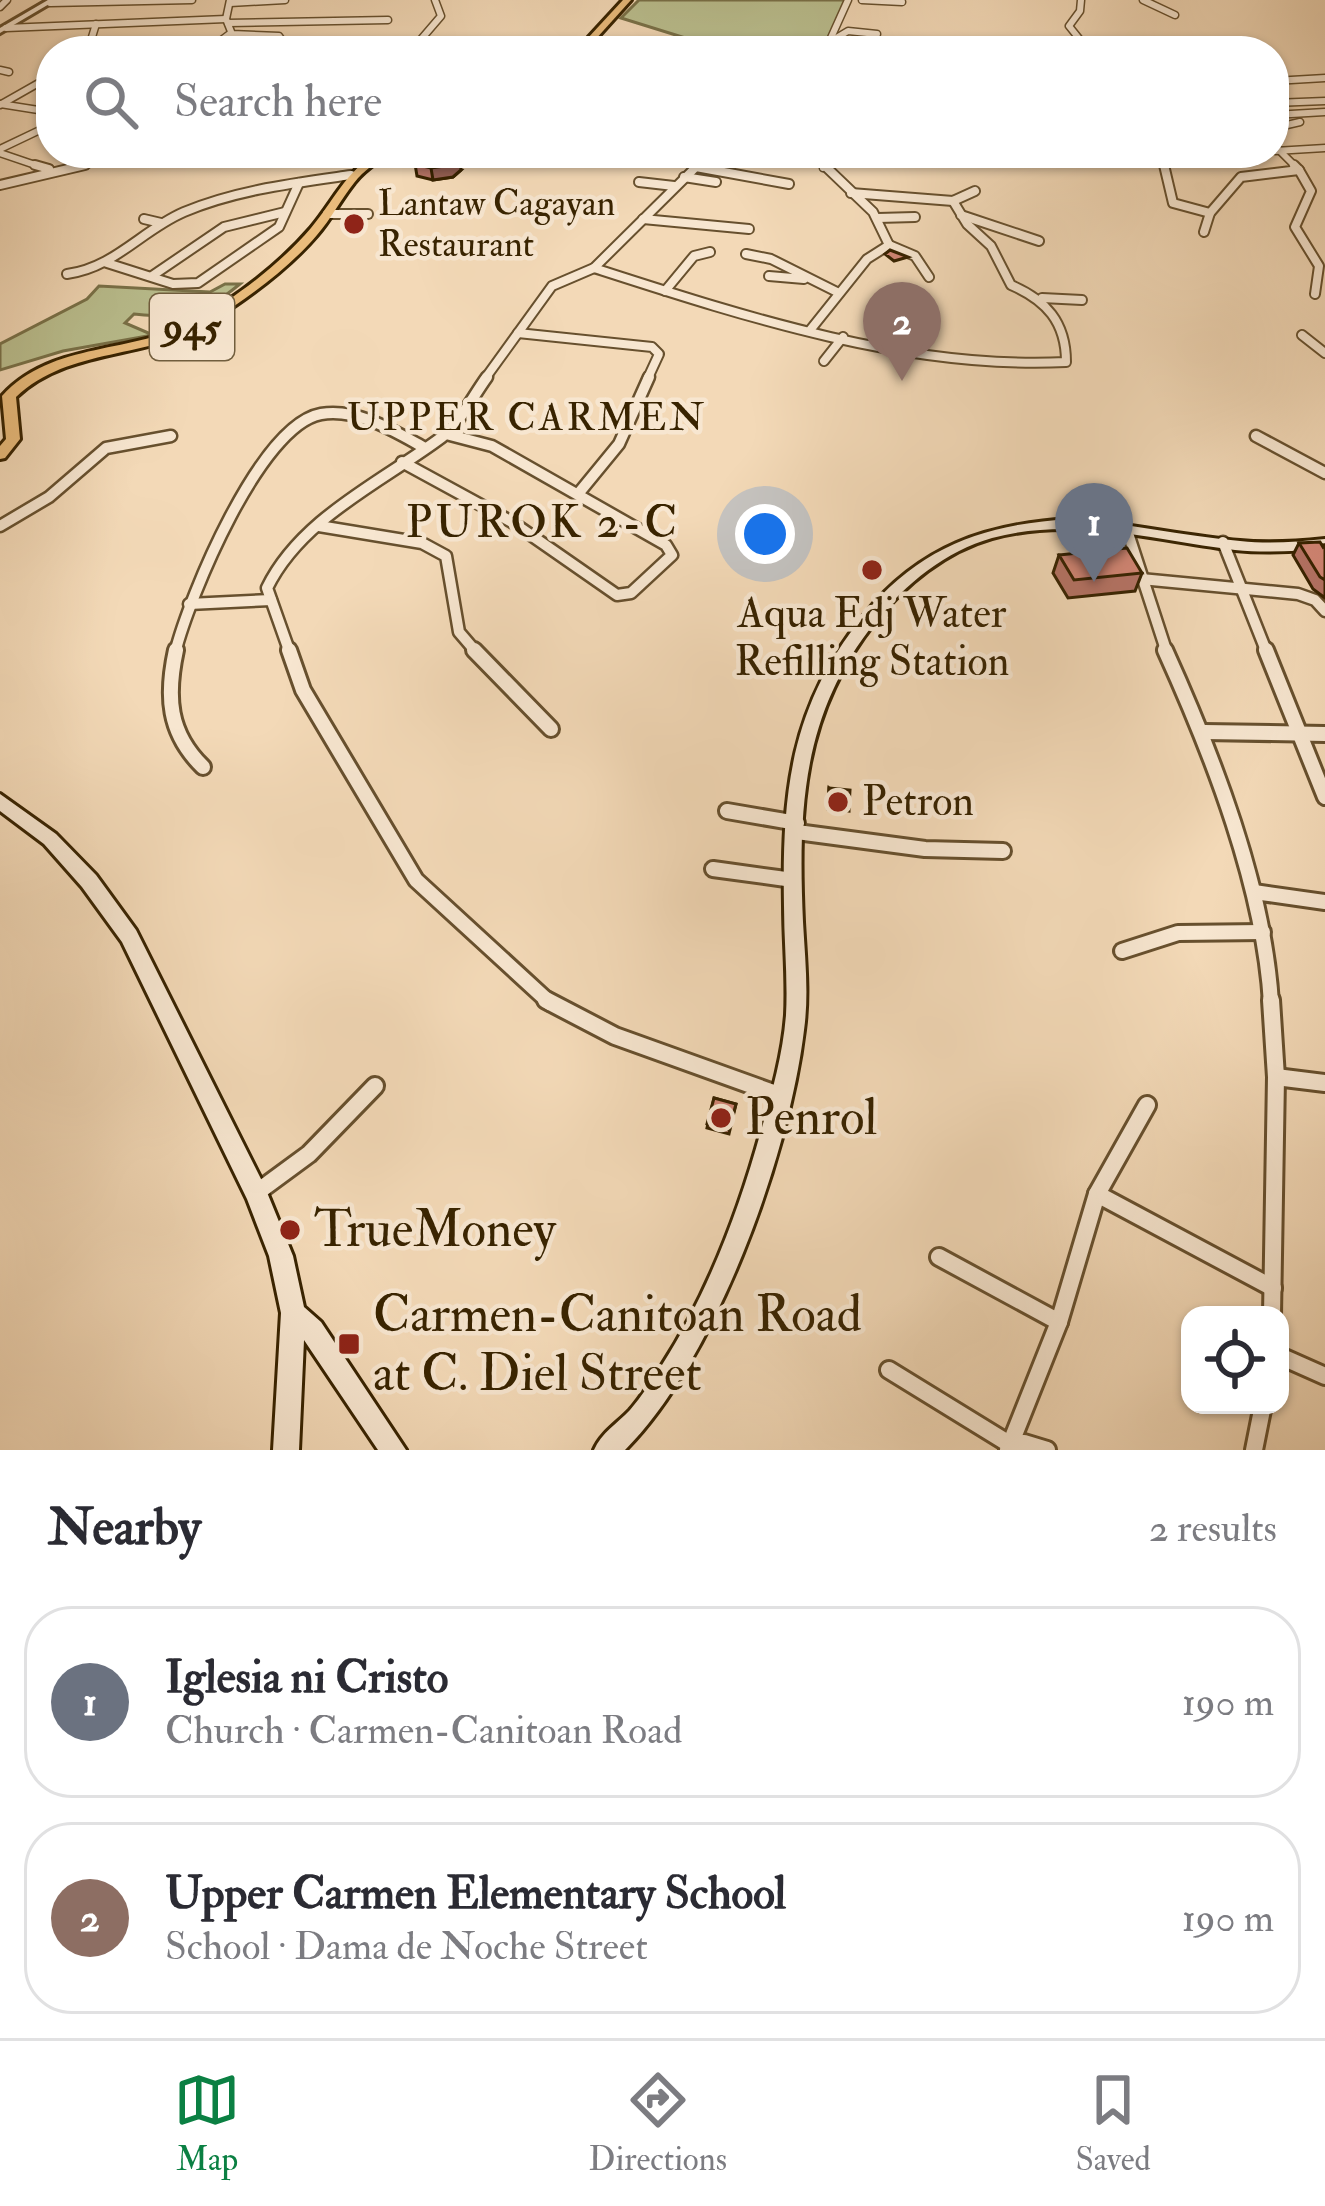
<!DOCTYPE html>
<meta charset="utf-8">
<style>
body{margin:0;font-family:"IM FELL Double Pica",serif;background:#f7f7f7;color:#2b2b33}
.controls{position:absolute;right:36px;bottom:36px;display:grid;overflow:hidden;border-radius:24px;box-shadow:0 3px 9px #0004}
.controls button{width:108px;height:108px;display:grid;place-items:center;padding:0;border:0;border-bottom:3px solid #e1e1e2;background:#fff;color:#2b2b33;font:60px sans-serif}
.you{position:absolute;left:765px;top:534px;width:42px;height:42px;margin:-30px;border:9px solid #fff;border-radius:50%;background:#1a73e8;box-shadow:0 0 0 18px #1a73e833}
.badge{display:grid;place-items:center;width:78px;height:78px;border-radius:50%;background:#0b8043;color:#fff;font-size:39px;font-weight:700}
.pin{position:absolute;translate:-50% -99px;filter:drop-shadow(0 3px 6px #0008)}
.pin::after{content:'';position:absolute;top:63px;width:42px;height:36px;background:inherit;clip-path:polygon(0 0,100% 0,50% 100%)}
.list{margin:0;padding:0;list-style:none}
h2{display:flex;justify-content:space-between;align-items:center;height:156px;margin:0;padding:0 48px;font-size:51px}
h2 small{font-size:39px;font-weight:400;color:#7c7c81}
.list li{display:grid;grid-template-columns:78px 1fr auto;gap:36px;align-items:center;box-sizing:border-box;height:192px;margin:0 24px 24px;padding:0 24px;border:3px solid #e1e1e2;border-radius:48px}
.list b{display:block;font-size:45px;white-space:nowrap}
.list p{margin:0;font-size:39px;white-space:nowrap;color:#7c7c81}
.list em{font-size:39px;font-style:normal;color:#7c7c81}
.icon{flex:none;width:66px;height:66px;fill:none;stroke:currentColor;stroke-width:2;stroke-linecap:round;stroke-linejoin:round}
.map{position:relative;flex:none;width:1325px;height:1450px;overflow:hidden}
.search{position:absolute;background:#fff;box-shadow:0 3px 9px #0004;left:36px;right:36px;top:36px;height:132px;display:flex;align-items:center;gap:30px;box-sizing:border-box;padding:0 42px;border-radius:48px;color:#7c7c81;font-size:45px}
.sheet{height:588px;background:#fff}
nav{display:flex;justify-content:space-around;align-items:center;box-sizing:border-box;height:168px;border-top:3px solid #e1e1e2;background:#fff;font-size:33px;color:#7c7c81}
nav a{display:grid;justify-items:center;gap:6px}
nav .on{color:#0b8043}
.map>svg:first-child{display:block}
.green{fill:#babf8f;stroke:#797148;stroke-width:3}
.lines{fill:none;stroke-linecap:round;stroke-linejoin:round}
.minor-far4-casing{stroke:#67502e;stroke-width:9}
.minor-far3-casing{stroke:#67502e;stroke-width:12}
.minor-far2-casing{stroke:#67502e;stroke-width:15}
.minor-far1-casing{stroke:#67502e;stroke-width:20}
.minor-casing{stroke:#67502e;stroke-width:22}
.tertiary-casing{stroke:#67502e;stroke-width:6}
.secondary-casing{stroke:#382300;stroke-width:6}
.primary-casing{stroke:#382300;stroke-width:6}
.minor-far4{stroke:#f7e6d0;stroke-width:6}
.minor-far3{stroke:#f7e6d0;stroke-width:8}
.minor-far2{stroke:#f7e6d0;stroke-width:10}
.minor-far1{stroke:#f7e6d0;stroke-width:14}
.minor{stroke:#f7e6d0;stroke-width:16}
.tertiary{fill:#f7e6d0;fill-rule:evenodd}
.secondary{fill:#f7e6d0;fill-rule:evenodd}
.primary{fill:#eabc7c;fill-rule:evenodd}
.wall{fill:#b57365;stroke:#382300;stroke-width:3}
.shaded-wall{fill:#935e52;stroke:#382300;stroke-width:3}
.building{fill:#d28675;stroke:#382300;stroke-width:3}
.poi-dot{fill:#8f2418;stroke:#f7e6d0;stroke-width:4.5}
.labels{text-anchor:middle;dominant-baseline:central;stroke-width:9;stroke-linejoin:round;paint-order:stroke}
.far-poi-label{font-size:36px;fill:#382300;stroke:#f7e6d0;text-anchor:start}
.shield{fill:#f7e6d0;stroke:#715e3e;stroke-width:3}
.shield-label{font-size:39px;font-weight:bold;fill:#382300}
.far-neighbourhood-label{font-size:39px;letter-spacing:3px;fill:#382300;stroke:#f7e6d0}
.poi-label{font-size:42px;fill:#382300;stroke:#f7e6d0}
.neighbourhood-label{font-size:45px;letter-spacing:3px;fill:#382300;stroke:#f7e6d0}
.near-poi-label{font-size:51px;fill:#382300;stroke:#f7e6d0;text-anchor:start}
</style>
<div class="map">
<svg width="1325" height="1450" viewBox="0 0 1325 1450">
<rect width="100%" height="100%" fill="#f3d9b7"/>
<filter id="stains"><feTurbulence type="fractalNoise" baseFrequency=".00167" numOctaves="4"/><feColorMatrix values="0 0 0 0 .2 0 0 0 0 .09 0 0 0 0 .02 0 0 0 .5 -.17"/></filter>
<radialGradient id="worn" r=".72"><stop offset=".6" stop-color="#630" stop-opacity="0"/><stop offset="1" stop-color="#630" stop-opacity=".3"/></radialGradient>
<g class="green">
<path d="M639 0H847L827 41 711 46 621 18Z"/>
<path d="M225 284H240C199 317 186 319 134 314L125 323 153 335 63 351 0 370V344L87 299 99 286 210 292Z"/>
</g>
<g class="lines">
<defs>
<g id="minor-far4">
<path d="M230 0 226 19 232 34 279 36 284 43 418 42"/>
<path d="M862 0 902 2"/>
<path d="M1081 0 1080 11 1069 26 1089 51"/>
<path d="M1143 0 1175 15"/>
<path d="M50 3 192 0"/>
<path d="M230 3 285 0"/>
<path d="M0 7 7 0"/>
<path d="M228 23 388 20"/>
<path d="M6 28 226 19"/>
<path d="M833 40 848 31 877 34"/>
<path d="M586 44 636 51"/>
<path d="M139 48 215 45"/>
<path d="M88 50 96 24"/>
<path d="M225 51 215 45 231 33"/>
<path d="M411 51 441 16 435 0"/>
<path d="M831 51 830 40 848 0"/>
<path d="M897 51 898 45"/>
<path d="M0 70 9 72"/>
<path d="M1274 81 1325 78"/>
<path d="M1274 103 1325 101"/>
<path d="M0 104 51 112"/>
<path d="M0 105 51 76"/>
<path d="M1274 115 1325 112"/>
<path d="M1274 128 1300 122"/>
<path d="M1274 145 1297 168"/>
<path d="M0 149 42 129"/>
<path d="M1275 151 1325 148"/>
<path d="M0 153 44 168"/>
<path d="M886 153 963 158"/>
<path d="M824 158 873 163"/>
<path d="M73 168 133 153"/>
<path d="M695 168 710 153"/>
<path d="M823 168 826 153"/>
<path d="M1165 168 1163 158 1244 153"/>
</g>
<g id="minor-far3">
<path d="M35 165 49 169"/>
<path d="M824 165 873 212 889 245"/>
<path d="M1164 165 1173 203 1210 213"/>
<path d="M696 167 789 184"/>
<path d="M1299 170 1311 191 1295 227 1319 266 1315 294"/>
<path d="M684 177 716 182"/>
<path d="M639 182 674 186"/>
<path d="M0 185 85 165"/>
<path d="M851 193 953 201 975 191"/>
<path d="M327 214H368"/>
<path d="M961 215 1039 241"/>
<path d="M878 218 915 217"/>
<path d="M144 219 161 223"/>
<path d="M643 219 749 229"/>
<path d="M1204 232 1210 213 1241 177 1299 170 1294 165"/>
<path d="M889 245 915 256 929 277"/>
<path d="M746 254 771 259 837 292"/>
<path d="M107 263 173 284 198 283 279 227 299 183"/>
<path d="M594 268C743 316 907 370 1066 362 1066 322 1046 300 1011 285L991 246 967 224 953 201"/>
<path d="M67 274C114 268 142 230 184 212 236 190 295 183 351 175"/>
<path d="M152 276 224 227 285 212"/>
<path d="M769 276 804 279"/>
<path d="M665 291 694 256 710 252"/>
<path d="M1042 298 1082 300"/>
<path d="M811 329 867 259 889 245"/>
<path d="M518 333 652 347 659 354 647 380"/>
<path d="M1302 335 1325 353"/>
<path d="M824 361 843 337"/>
<path d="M484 380 552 286 594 268 698 165"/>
</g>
<g id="minor-far2">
<path d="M1256 436 1325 473"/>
<path d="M402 462 512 522 617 595 631 593 672 555 666 545 492 446 446 434"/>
<path d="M578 494 619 444 649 377"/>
<path d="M1125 524 1167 653"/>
<path d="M0 526 49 497 106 448 171 436"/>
<path d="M319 526 422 543 446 556 459 632 477 653"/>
<path d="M1223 542 1267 653"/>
<path d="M1141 579 1298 594 1315 600 1325 611"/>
<path d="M189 604 271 600"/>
<path d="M175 653C189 597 260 425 321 414 358 408 394 431 425 448"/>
<path d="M290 653 267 588C301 518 382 482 442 437 460 423 473 396 487 377"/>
</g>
<g id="minor-far1">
<path d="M176 650C166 696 168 733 203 767"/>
<path d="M289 650 303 690 416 880 550 1003"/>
<path d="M474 650 551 729"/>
<path d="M1165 650C1213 756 1264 887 1271 1003"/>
<path d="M1266 650 1325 797"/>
<path d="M1204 732 1325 734"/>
<path d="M727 811 797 823"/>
<path d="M797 832 925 849 1003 851"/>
<path d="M713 869 793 880"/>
<path d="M1254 892 1325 902"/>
<path d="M1122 951 1178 933 1263 932"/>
</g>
<g id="minor">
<path d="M546 1000 615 1036 779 1095"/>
<path d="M1271 1000 1276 1077 1272 1315"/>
<path d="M1276 1077 1325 1083"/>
<path d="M256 1193 309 1154 375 1086"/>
<path d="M1097 1194 1273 1288"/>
<path d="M939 1257 1059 1322"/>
<path d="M1280 1356 1325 1376"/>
<path d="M889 1370 1011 1445 1024 1443 1047 1450"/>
<path d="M1008 1450 1059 1322 1097 1194 1147 1105"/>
<path d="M1254 1450 1263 1405"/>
</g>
<path id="tertiary" d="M48 0H56L0 33V28Z"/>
<g id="secondary">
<path d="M1071 519C1128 523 1183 536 1240 541 1269 544 1296 542 1325 539V549C1295 551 1265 553 1235 550 1153 540 1074 516 992 538 946 551 905 584 876 621 802 713 798 808 803 922 805 958 809 994 804 1030 789 1157 715 1360 625 1450H594C601 1433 618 1423 630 1410 642 1396 652 1380 662 1365 707 1295 739 1211 761 1131 772 1093 783 1054 786 1015 788 979 784 942 784 906 782 793 790 706 864 615 920 546 986 524 1071 519Z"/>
<path d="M0 794 56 834 96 875 136 930 264 1185 293 1256 304 1307 321 1322 406 1450H378L304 1340 299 1450H273L281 1313 269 1256 247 1199 122 942 82 887 44 844 0 811Z"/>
</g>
<g id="primary">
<path d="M623 0H631L585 51H576Z"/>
<path d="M377 153H389C377 162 364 170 354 183 341 199 331 219 317 235 288 269 248 298 210 322 149 360 70 346 16 397L20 439 5 458 0 459V446L6 439 2 396C53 340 134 355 196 320 237 297 280 264 311 228 333 202 346 171 377 153Z"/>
</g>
</defs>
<use href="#minor-far4" class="minor-far4-casing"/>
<use href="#minor-far3" class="minor-far3-casing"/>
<use href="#minor-far2" class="minor-far2-casing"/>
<use href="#minor-far1" class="minor-far1-casing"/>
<use href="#minor" class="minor-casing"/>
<use href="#tertiary" class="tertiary-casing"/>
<use href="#secondary" class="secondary-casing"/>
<use href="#primary" class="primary-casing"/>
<use href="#minor-far4" class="minor-far4"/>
<use href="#minor-far3" class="minor-far3"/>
<use href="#minor-far2" class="minor-far2"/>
<use href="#minor-far1" class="minor-far1"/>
<use href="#minor" class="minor"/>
<use href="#tertiary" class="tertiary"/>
<use href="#secondary" class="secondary"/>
<use href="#primary" class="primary"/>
</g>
<g class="wall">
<path d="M415 164 461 170 453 177 433 180 417 176Z"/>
<path d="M1299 543 1325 545V598L1313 589 1293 555Z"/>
<path d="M1059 555 1142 573 1135 591 1068 598 1053 573Z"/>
<path d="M829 788 849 807V811L828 809Z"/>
<path d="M714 1098 736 1104 729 1134 707 1128Z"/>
</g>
<path class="shaded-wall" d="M460 158 461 170 453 177 433 180 431 168Z"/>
<g class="building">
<path d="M452 153 460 158 451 165 431 168 415 164 416 154Z"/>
<path d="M890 250 908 257 894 261 885 254Z"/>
<path d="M1320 542 1323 547 1325 545V580L1320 577 1299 543Z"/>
<path d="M1127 548 1142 573 1074 580 1059 555Z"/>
<path d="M829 788 850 790 849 807 828 805Z"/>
<path d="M714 1098 736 1104 729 1130 707 1124Z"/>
</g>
<g class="poi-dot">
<circle cx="354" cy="224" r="12"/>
<circle cx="872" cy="570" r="12"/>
<circle cx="838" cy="802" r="12"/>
<circle cx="721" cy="1118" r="12"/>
<circle cx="290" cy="1230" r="12"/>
<rect x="337" y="1332" width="24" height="24" rx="6"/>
</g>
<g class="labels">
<g class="far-poi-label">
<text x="378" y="203">Lantaw Cagayan<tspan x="378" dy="41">Restaurant</tspan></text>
</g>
<rect class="shield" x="150" y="294" width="84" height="66" rx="9"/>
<g class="shield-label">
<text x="192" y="327">945</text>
</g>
<g class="far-neighbourhood-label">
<text x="527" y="417">UPPER CARMEN</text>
</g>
<g class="poi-label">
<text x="872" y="614">Aqua Edj Water<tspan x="872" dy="48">Refilling Station</tspan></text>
<text x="862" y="802" text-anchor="start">Petron</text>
</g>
<g class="neighbourhood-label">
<text x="543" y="523">PUROK 2-C</text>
</g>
<g class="near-poi-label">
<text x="745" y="1118">Penrol</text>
<text x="314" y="1230">TrueMoney</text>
<text x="373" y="1315">Carmen-Canitoan Road<tspan x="373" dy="59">at C. Diel Street</tspan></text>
</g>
</g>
<rect width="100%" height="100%" filter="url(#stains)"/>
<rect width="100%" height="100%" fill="url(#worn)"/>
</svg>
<div class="controls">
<button><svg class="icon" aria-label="locate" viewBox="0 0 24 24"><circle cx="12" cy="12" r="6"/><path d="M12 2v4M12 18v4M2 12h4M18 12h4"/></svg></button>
</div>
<div class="you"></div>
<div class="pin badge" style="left:1094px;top:582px;background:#6b7280">1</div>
<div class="pin badge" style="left:902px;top:381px;background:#8d6e63">2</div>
<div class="search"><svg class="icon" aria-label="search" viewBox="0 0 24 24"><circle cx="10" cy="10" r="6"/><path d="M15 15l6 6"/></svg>Search here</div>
</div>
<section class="sheet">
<h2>Nearby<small>2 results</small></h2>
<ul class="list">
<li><span class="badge" style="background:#6b7280">1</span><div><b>Iglesia ni Cristo</b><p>Church · Carmen-Canitoan Road</p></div><em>190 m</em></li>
<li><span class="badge" style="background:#8d6e63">2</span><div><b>Upper Carmen Elementary School</b><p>School · Dama de Noche Street</p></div><em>190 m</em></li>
</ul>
</section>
<nav>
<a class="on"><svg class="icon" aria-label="map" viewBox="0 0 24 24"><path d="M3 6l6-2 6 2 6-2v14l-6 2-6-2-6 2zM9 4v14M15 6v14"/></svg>Map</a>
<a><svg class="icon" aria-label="directions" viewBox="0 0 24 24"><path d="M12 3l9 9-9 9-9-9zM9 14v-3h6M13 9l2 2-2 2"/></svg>Directions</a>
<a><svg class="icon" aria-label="saved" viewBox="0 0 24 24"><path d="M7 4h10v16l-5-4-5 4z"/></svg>Saved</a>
</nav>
